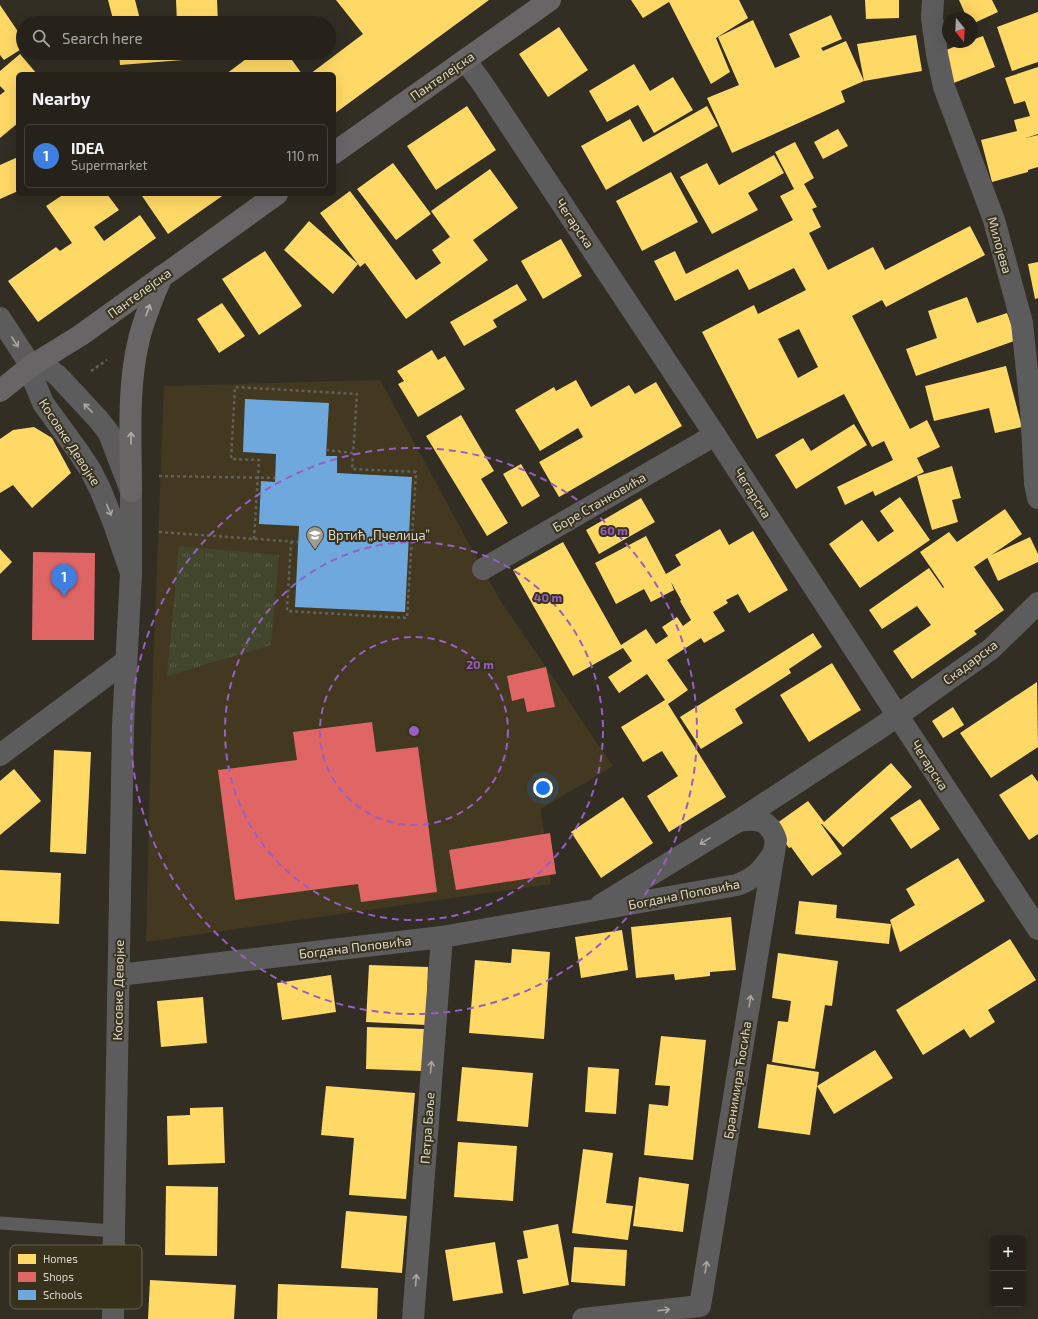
<!DOCTYPE html>
<meta charset="utf-8">
<style>
body{margin:0;font-family:"Exo 2",sans-serif;background:#2e2a23;color:#f1f3f6}
.controls{position:absolute;right:12px;bottom:12px;display:grid;overflow:hidden;border-radius:6px;box-shadow:0 4px 16px #0002}
.controls button{width:36px;height:36px;display:grid;place-items:center;padding:0;border:0;border-bottom:1px solid #423f39;background:#26221a;color:#f1f3f6;font:20px sans-serif}
.compass{position:absolute;left:942px;top:12px;width:36px;height:36px;border-radius:50%;background:#26221a;box-shadow:0 4px 16px #0002;rotate:162deg}
.you{position:absolute;left:543px;top:788px;width:14px;height:14px;margin:-10px;border:3px solid #fff;border-radius:50%;background:#1a73e8;box-shadow:0 0 0 6px #1a73e833}
.badge{display:grid;place-items:center;width:26px;height:26px;border-radius:50%;background:#8bbbb9;color:#fff;font-size:13px;font-weight:700}
.pin{position:absolute;translate:-50% -33px;filter:drop-shadow(0 1px 2px #0008)}
.pin::after{content:'';position:absolute;top:21px;width:14px;height:12px;background:inherit;clip-path:polygon(0 0,100% 0,50% 100%)}
.list{margin:0;padding:0;list-style:none}
h2{display:flex;justify-content:space-between;align-items:center;height:52px;margin:0;padding:0 16px;font-size:17px}
h2 small{font-size:13px;font-weight:400;color:#a4a4a2}
.list li{display:grid;grid-template-columns:26px 1fr auto;gap:12px;align-items:center;box-sizing:border-box;height:64px;margin:0 8px 8px;padding:0 8px;border:1px solid #423f39;border-radius:6px}
.list b{display:block;font-size:15px;white-space:nowrap}
.list p{margin:0;font-size:13px;white-space:nowrap;color:#a4a4a2}
.list em{font-size:13px;font-style:normal;color:#a4a4a2}
.icon{flex:none;width:22px;height:22px;fill:none;stroke:currentColor;stroke-width:2;stroke-linecap:round;stroke-linejoin:round}
.map{position:relative;flex:none;width:1038px;height:1319px;overflow:hidden}
.search{position:absolute;background:#26221a;box-shadow:0 4px 16px #0002;left:16px;top:16px;width:320px;height:44px;display:flex;align-items:center;gap:10px;box-sizing:border-box;padding:0 14px;border-radius:22px;color:#a4a4a2;font-size:15px}
.panel{position:absolute;background:#26221a;box-shadow:0 4px 16px #0002;left:16px;top:72px;width:320px;height:124px;border-radius:6px}
.map>svg:first-child{display:block}
.built{fill:#423920}
.grass{fill:url(#grass-tufts)}
.homes{fill:#ffd966;fill-rule:evenodd}
.shops{fill:#e06666}
.schools{fill:#6fa8dc}
.lines{fill:none;stroke-linecap:round;stroke-linejoin:round}
.path{stroke:#62605e;stroke-width:2.5;stroke-dasharray:3 3;stroke-linecap:butt}
.service{stroke:#5d5c5d;stroke-width:13}
.minor{stroke:#5d5c5d;stroke-width:22}
.tertiary{stroke:#5d5c5d;stroke-width:22}
.secondary{stroke:#676566;stroke-width:22}
.oneway{stroke:#b2afa8}
.oneway2{stroke:#a9a69f}
.ring{fill:none;stroke:#985fc3;stroke-width:2;stroke-dasharray:7 5}
.labels{text-anchor:middle;dominant-baseline:central;stroke-width:4;stroke-linejoin:round;paint-order:stroke}
.street-label{font-size:13px;fill:#dbd7cb;stroke:#38321d}
.poi-label{font-size:13px;fill:#dbd7cb;stroke:#38321d;text-anchor:start}
.key{fill:#38321d;stroke:#696451;stroke-width:1}
.key-label{font-size:11px;fill:#dbd7cb}
.centre{fill:#985fc3;stroke:#38321d;stroke-width:2}
.ring-label{font-size:12px;text-anchor:middle;font-weight:bold;fill:#985fc3;stroke:#38321d;stroke-width:4;stroke-linejoin:round;paint-order:stroke}
</style>
<div class="map">
<svg width="1038" height="1319" viewBox="0 0 1038 1319">
<defs>
<pattern id="grass-tufts" width="24" height="20" patternUnits="userSpaceOnUse"><rect width="24" height="20" fill="#41462d"/><path d="M3 7l-1-3M5 7V3M7 7l1-3M15 17l-1-3M17 17v-4M19 17l1-3" fill="none" stroke="#5c604a"/></pattern>
</defs>
<rect width="100%" height="100%" fill="#322e23"/>
<path class="built" d="M380 380 498 597 613 766 541 809 551 884 146 942 152 696 164 386Z"/>
<path class="grass" d="M179 546 279 555 271 645 167 676Z"/>
<g class="homes">
<path d="M108 0H135L141 23H114Z"/>
<path d="M176 0H217L218 23H177Z"/>
<path d="M336 0H489L334 114V74H310L363 34Z"/>
<path d="M631 0H739L748 18 716 38 730 72 711 84 669 2 643 18Z"/>
<path d="M865 0H899V18L866 19Z"/>
<path d="M959 0H992L998 12 972 24V18H967Z"/>
<path d="M0 5 23 39V48L4 60 0 55Z"/>
<path d="M1038 12V62L1012 71 997 27Z"/>
<path d="M831 15 842 39 821 48 823 51 846 41 864 81 841 91 845 102 732 153 707 98 739 85 718 37 753 20 775 68 800 57 789 34Z"/>
<path d="M559 27 588 70 548 97 519 54Z"/>
<path d="M916 35 922 71 864 81 857 44Z"/>
<path d="M983 36 995 67 951 84 939 53 966 42H972V40Z"/>
<path d="M119 53H221V57L120 65Z"/>
<path d="M254 53H287L302 74H226Z"/>
<path d="M20 54 37 74H18V123L0 138V95L5 91 0 86V71Z"/>
<path d="M634 64 650 91 673 77 693 110 654 133 638 105 607 122 589 91Z"/>
<path d="M1038 67V134L1026 138 1038 135V167L1028 170V172L992 182 981 140 1017 131 1014 120 1030 116 1025 101 1014 104 1005 78Z"/>
<path d="M467 106 496 150 436 190 407 146Z"/>
<path d="M707 106 718 126 606 190 581 146 630 119 643 142Z"/>
<path d="M838 129 848 146 823 159 814 142Z"/>
<path d="M795 142 814 178 804 184 817 207 812 209 821 227 809 233 828 270 873 247 885 270 970 226 985 255 886 307 882 300 852 316 910 429 927 420 940 447 917 458 924 472 875 496 873 491 845 505 837 487 893 460 884 441 872 447 844 394 757 439 702 332 754 305 758 314 806 290 794 268 749 290 738 269 675 301 654 261 675 251 686 274 793 220 780 196 794 189 775 152ZM799 329 818 367 798 378 778 339Z"/>
<path d="M774 155 784 173 748 193 758 210 712 234 680 177 707 163 719 185Z"/>
<path d="M18 157V191L0 199V165Z"/>
<path d="M393 163 431 214 396 240 357 189Z"/>
<path d="M490 169 518 208 473 240 488 260 406 319 365 263 360 267 358 264 333 294 284 250 309 221 358 264 320 213 350 191 416 280 441 263 432 250 450 237 431 211Z"/>
<path d="M671 172 698 222 642 251 616 201Z"/>
<path d="M64 194H107L119 210 94 227 104 241 140 215 156 238 38 322 8 281 56 247 60 251 72 243 46 206Z"/>
<path d="M145 194H225L168 234 142 196Z"/>
<path d="M561 239 582 276 543 299 521 261Z"/>
<path d="M265 251 302 306 259 335 222 279Z"/>
<path d="M1038 262V298L1035 299 1028 264Z"/>
<path d="M517 284 527 300 493 320 497 327 464 346 450 322Z"/>
<path d="M967 297 977 323 1007 313 1017 340 916 376 906 349 937 338 928 311Z"/>
<path d="M222 303 245 336 219 353 197 319Z"/>
<path d="M432 350 438 360 445 356 465 389 418 417 398 384 404 381 397 371Z"/>
<path d="M1006 366 1022 427 995 433 989 408 934 421 925 386Z"/>
<path d="M576 380 591 407 629 385 635 394 656 382 682 426 559 497 539 462 583 437 578 428 540 451 515 410 554 387 556 391Z"/>
<path d="M461 415 494 471 481 479 508 523 487 536 426 436Z"/>
<path d="M854 424 867 445 796 489 775 455 803 438 811 451Z"/>
<path d="M34 427 52 438 71 473 32 508 13 485 0 493V439L13 430Z"/>
<path d="M521 464 540 496 522 507 503 474Z"/>
<path d="M952 466 961 498 952 500 958 522 932 530 917 476Z"/>
<path d="M900 497 930 540 860 588 829 544 862 520 878 542 894 531 880 511Z"/>
<path d="M641 498 655 522 599 554 586 530Z"/>
<path d="M1005 509 1022 534 974 567 1004 610 974 631 977 634 912 679 893 651 931 625 917 606 882 629 869 610 929 568 943 588 944 587 920 552 949 532 957 542Z"/>
<path d="M720 529 729 545 753 531 788 590 749 613 738 594 726 600 728 603 713 612 725 631 704 643 701 638 667 660 688 690 668 704 726 797 669 832 647 796 678 776 662 751 643 762 621 727 665 700 647 674 619 693 608 677 632 661 623 648 573 676 513 570 563 542 621 645 646 629 656 644 668 636 662 627 677 617 683 626 691 620 680 601 681 600 671 582 674 590 651 602 644 589 616 604 595 563 646 536 666 574 681 565 675 555Z"/>
<path d="M1030 537 1038 554V562L998 581 987 557Z"/>
<path d="M0 549 12 562 0 574Z"/>
<path d="M813 633 822 647 789 669 791 673 735 709 743 723 701 749 680 717Z"/>
<path d="M832 663 861 710 809 742 780 695Z"/>
<path d="M1037 682 1038 747 991 778 960 733Z"/>
<path d="M953 707 964 725 943 738 932 721Z"/>
<path d="M54 750 91 752 86 854 50 852Z"/>
<path d="M891 763 912 787 843 847 822 824H821L842 854 812 876 791 847 789 848 773 826 808 801 824 822Z"/>
<path d="M14 769 41 801 0 835V781Z"/>
<path d="M1032 774 1038 782V834L1029 840 999 795Z"/>
<path d="M623 797 653 843 601 878 571 832Z"/>
<path d="M920 799 940 829 911 849 890 818Z"/>
<path d="M958 858 985 901 900 952 890 920 915 905 906 889Z"/>
<path d="M0 870 61 873 59 924 0 921Z"/>
<path d="M799 901 837 905 836 918 891 924 889 944 795 934Z"/>
<path d="M731 917 736 970 710 972V976L675 980 674 974 636 978 631 927Z"/>
<path d="M622 930 628 970 581 978 575 937Z"/>
<path d="M1010 939 1036 980 988 1010 995 1022 970 1038 964 1029 923 1055 896 1010Z"/>
<path d="M512 949 550 952 544 1039 469 1033 475 960 511 963Z"/>
<path d="M778 953 838 961 832 1006 825 1005 815 1069 772 1062 778 1021 788 1022 791 1001 772 998Z"/>
<path d="M369 965 428 967 426 1025 366 1022Z"/>
<path d="M331 975 336 1012 282 1020 277 983Z"/>
<path d="M203 997 207 1043 161 1047 157 1001Z"/>
<path d="M367 1027 424 1029 422 1071 366 1069Z"/>
<path d="M661 1036 706 1040 693 1160 644 1155 649 1104 668 1106 670 1086 655 1085Z"/>
<path d="M875 1050 893 1078 834 1114 817 1086Z"/>
<path d="M767 1064 819 1072 810 1135 758 1128Z"/>
<path d="M462 1067 533 1073 528 1127 457 1121Z"/>
<path d="M588 1067 619 1069 616 1114 585 1112Z"/>
<path d="M326 1086 415 1093 406 1199 349 1195 354 1138 321 1135Z"/>
<path d="M223 1107 225 1163 168 1165 167 1116 190 1115V1108Z"/>
<path d="M458 1142 517 1146 513 1201 454 1197Z"/>
<path d="M583 1149 613 1153 606 1203 633 1206 628 1240 572 1233Z"/>
<path d="M639 1177 689 1184 683 1232 633 1226Z"/>
<path d="M166 1186 218 1187 217 1256 165 1255Z"/>
<path d="M346 1211 407 1216 402 1273 341 1268Z"/>
<path d="M558 1224 569 1285 523 1294 517 1260 528 1258 523 1231Z"/>
<path d="M495 1242 503 1293 453 1301 445 1250Z"/>
<path d="M574 1247 627 1250 625 1286 571 1282Z"/>
<path d="M150 1280 236 1285 234 1319H148Z"/>
<path d="M278 1284 378 1288 377 1319H277Z"/>
</g>
<g class="shops">
<path d="M33 552 95 553 94 640H32Z"/>
<path d="M546 667 555 707 527 712 524 698 512 701 507 676Z"/>
<path d="M372 722 376 752 418 747 437 892 361 902 358 884 235 900 218 770 297 760 293 732Z"/>
<path d="M550 833 556 874 456 890 449 850Z"/>
</g>
<path class="schools" d="M245 399 329 403 326 456H337V473L412 477 405 612 295 607 299 526 259 524 261 481 275 482 276 454 243 452Z"/>
<g class="lines">
<g class="path">
<path d="M91 371 107 360"/>
<path d="M326 450 353 453"/>
<path d="M159 476 275 478"/>
<path d="M159 532 298 542"/>
<path d="M254 539 259 460 231 459 235 387 357 394 352 469 416 472 407 618 287 611 291 542"/>
</g>
<path class="service" d="M0 1223 114 1231"/>
<g class="minor">
<path d="M933 0 932 18 937 54 944 87 994 220 1022 323 1031 409 1035 483 1038 498"/>
<path d="M465 60 482 83 715 435 898 716 1038 929"/>
<path d="M0 318 31 366"/>
<path d="M483 569 715 435"/>
<path d="M0 755 126 661"/>
<path d="M601 905 738 821 880 728 991 649 1038 603"/>
<path d="M119 975 442 937 737 885C756 878 762 870 773 854"/>
<path d="M413 1319 442 937"/>
<path d="M583 1319 700 1306 776 840C769 819 757 818 738 821"/>
</g>
<path class="tertiary" d="M113 1319 114 1231 123 726 131 573V491L109 433 98 419 58 376 50 370 41 366H31L34 381 43 403 80 454 91 471 100 489 113 521 131 573"/>
<g class="secondary">
<path d="M334 153 550 0"/>
<path d="M0 391 31 366 81 335 277 194"/>
<path d="M131 491C131 441 127 388 139 339 144 318 153 297 162 276"/>
</g>
</g>
<defs><path id="oneway-shaft" d="M-6 0H5M1.5-3L5.5 0L1.5 3" fill="none" stroke-width="1.6" stroke-linecap="round" stroke-linejoin="round"/></defs>
<g class="oneway">
<use href="#oneway-shaft" transform="translate(148 310) rotate(-70)"/>
<use href="#oneway-shaft" transform="translate(131 438) rotate(-90)"/>
</g>
<g class="oneway2">
<use href="#oneway-shaft" transform="translate(15 342) rotate(57)"/>
<use href="#oneway-shaft" transform="translate(88 408) rotate(-134)"/>
<use href="#oneway-shaft" transform="translate(109 510) rotate(68)"/>
<use href="#oneway-shaft" transform="translate(705 841) rotate(148)"/>
<use href="#oneway-shaft" transform="translate(750 1001) rotate(-81)"/>
<use href="#oneway-shaft" transform="translate(431 1067) rotate(-85)"/>
<use href="#oneway-shaft" transform="translate(706 1267) rotate(-81)"/>
<use href="#oneway-shaft" transform="translate(416 1280) rotate(-86)"/>
<use href="#oneway-shaft" transform="translate(664 1310) rotate(-6)"/>
</g>
<g class="ring">
<circle cx="414" cy="731" r="94"/>
<circle cx="414" cy="731" r="189"/>
<circle cx="414" cy="731" r="283"/>
</g>
<defs>
<symbol id="school-pin" viewBox="-11 -11 22 30"><path d="M0 17L-7.5 6A9.5 9.5 0 1 1 7.5 6Z" fill="#a09c90" stroke="#38321d"/><path d="M0-5L7-2L0 1L-7-2ZM-4 1L0 2.5L4 1V4Q0 6-4 4Z" fill="#fff"/></symbol>
</defs>
<g fill-rule="evenodd">
<use href="#school-pin" x="305" y="525" width="20" height="27"/>
</g>
<g class="labels">
<g class="street-label">
<text transform="translate(442 76) rotate(-35)">Пантелејска</text>
<text transform="translate(575 223) rotate(56)">Чегарска</text>
<text transform="translate(1000 245) rotate(74)">Милојева</text>
<text transform="translate(139 293) rotate(-36)">Пантелејска</text>
<text transform="translate(70 442) rotate(57)">Косовке Девојке</text>
<text transform="translate(753 493) rotate(57)">Чегарска</text>
<text transform="translate(599 502) rotate(-30)">Боре Станковића</text>
<text transform="translate(970 662) rotate(-37)">Скадарска</text>
<text transform="translate(930 765) rotate(57)">Чегарска</text>
<text transform="translate(684 894) rotate(-11)">Богдана Поповића</text>
<text transform="translate(355 947) rotate(-7)">Богдана Поповића</text>
<text transform="translate(118 990) rotate(-89)">Косовке Девојке</text>
<text transform="translate(737 1080) rotate(-81)">Бранимира Ћосића</text>
<text transform="translate(427 1128) rotate(-86)">Петра Баље</text>
</g>
<g class="poi-label">
<text x="328" y="535">Вртић „Пчелица”</text>
</g>
</g>
<rect x="10" y="1245" width="132" height="64" rx="6" class="key"/>
<rect x="18" y="1254" width="18" height="10" fill="#ffd966"/>
<rect x="18" y="1272" width="18" height="10" fill="#e06666"/>
<rect x="18" y="1290" width="18" height="10" fill="#6fa8dc"/>
<g class="key-label">
<text x="43" y="1263">Homes</text>
<text x="43" y="1281">Shops</text>
<text x="43" y="1299">Schools</text>
</g>
<circle cx="414" cy="731" r="6" class="centre"/>
<g class="ring-label">
<text x="614" y="535">60 m</text>
<text x="548" y="602">40 m</text>
<text x="480" y="669">20 m</text>
</g>
</svg>
<div class="controls">
<button>+</button>
<button>−</button>
</div>
<svg class="compass" viewBox="-18 -18 36 36"><path d="M0-13l5 13h-10z" fill="#e53935"/><path d="M0 13l5-13h-10z" fill="#a4a4a2"/></svg>
<div class="you"></div>
<div class="pin badge" style="left:64px;top:597px;background:#3f7fe0">1</div>
<div class="search"><svg class="icon" aria-label="search" viewBox="0 0 24 24"><circle cx="10" cy="10" r="6"/><path d="M15 15l6 6"/></svg>Search here</div>
<section class="panel">
<h2>Nearby<small></small></h2>
<ul class="list">
<li><span class="badge" style="background:#3f7fe0">1</span><div><b>IDEA</b><p>Supermarket</p></div><em>110 m</em></li>
</ul>
</section>
</div>
